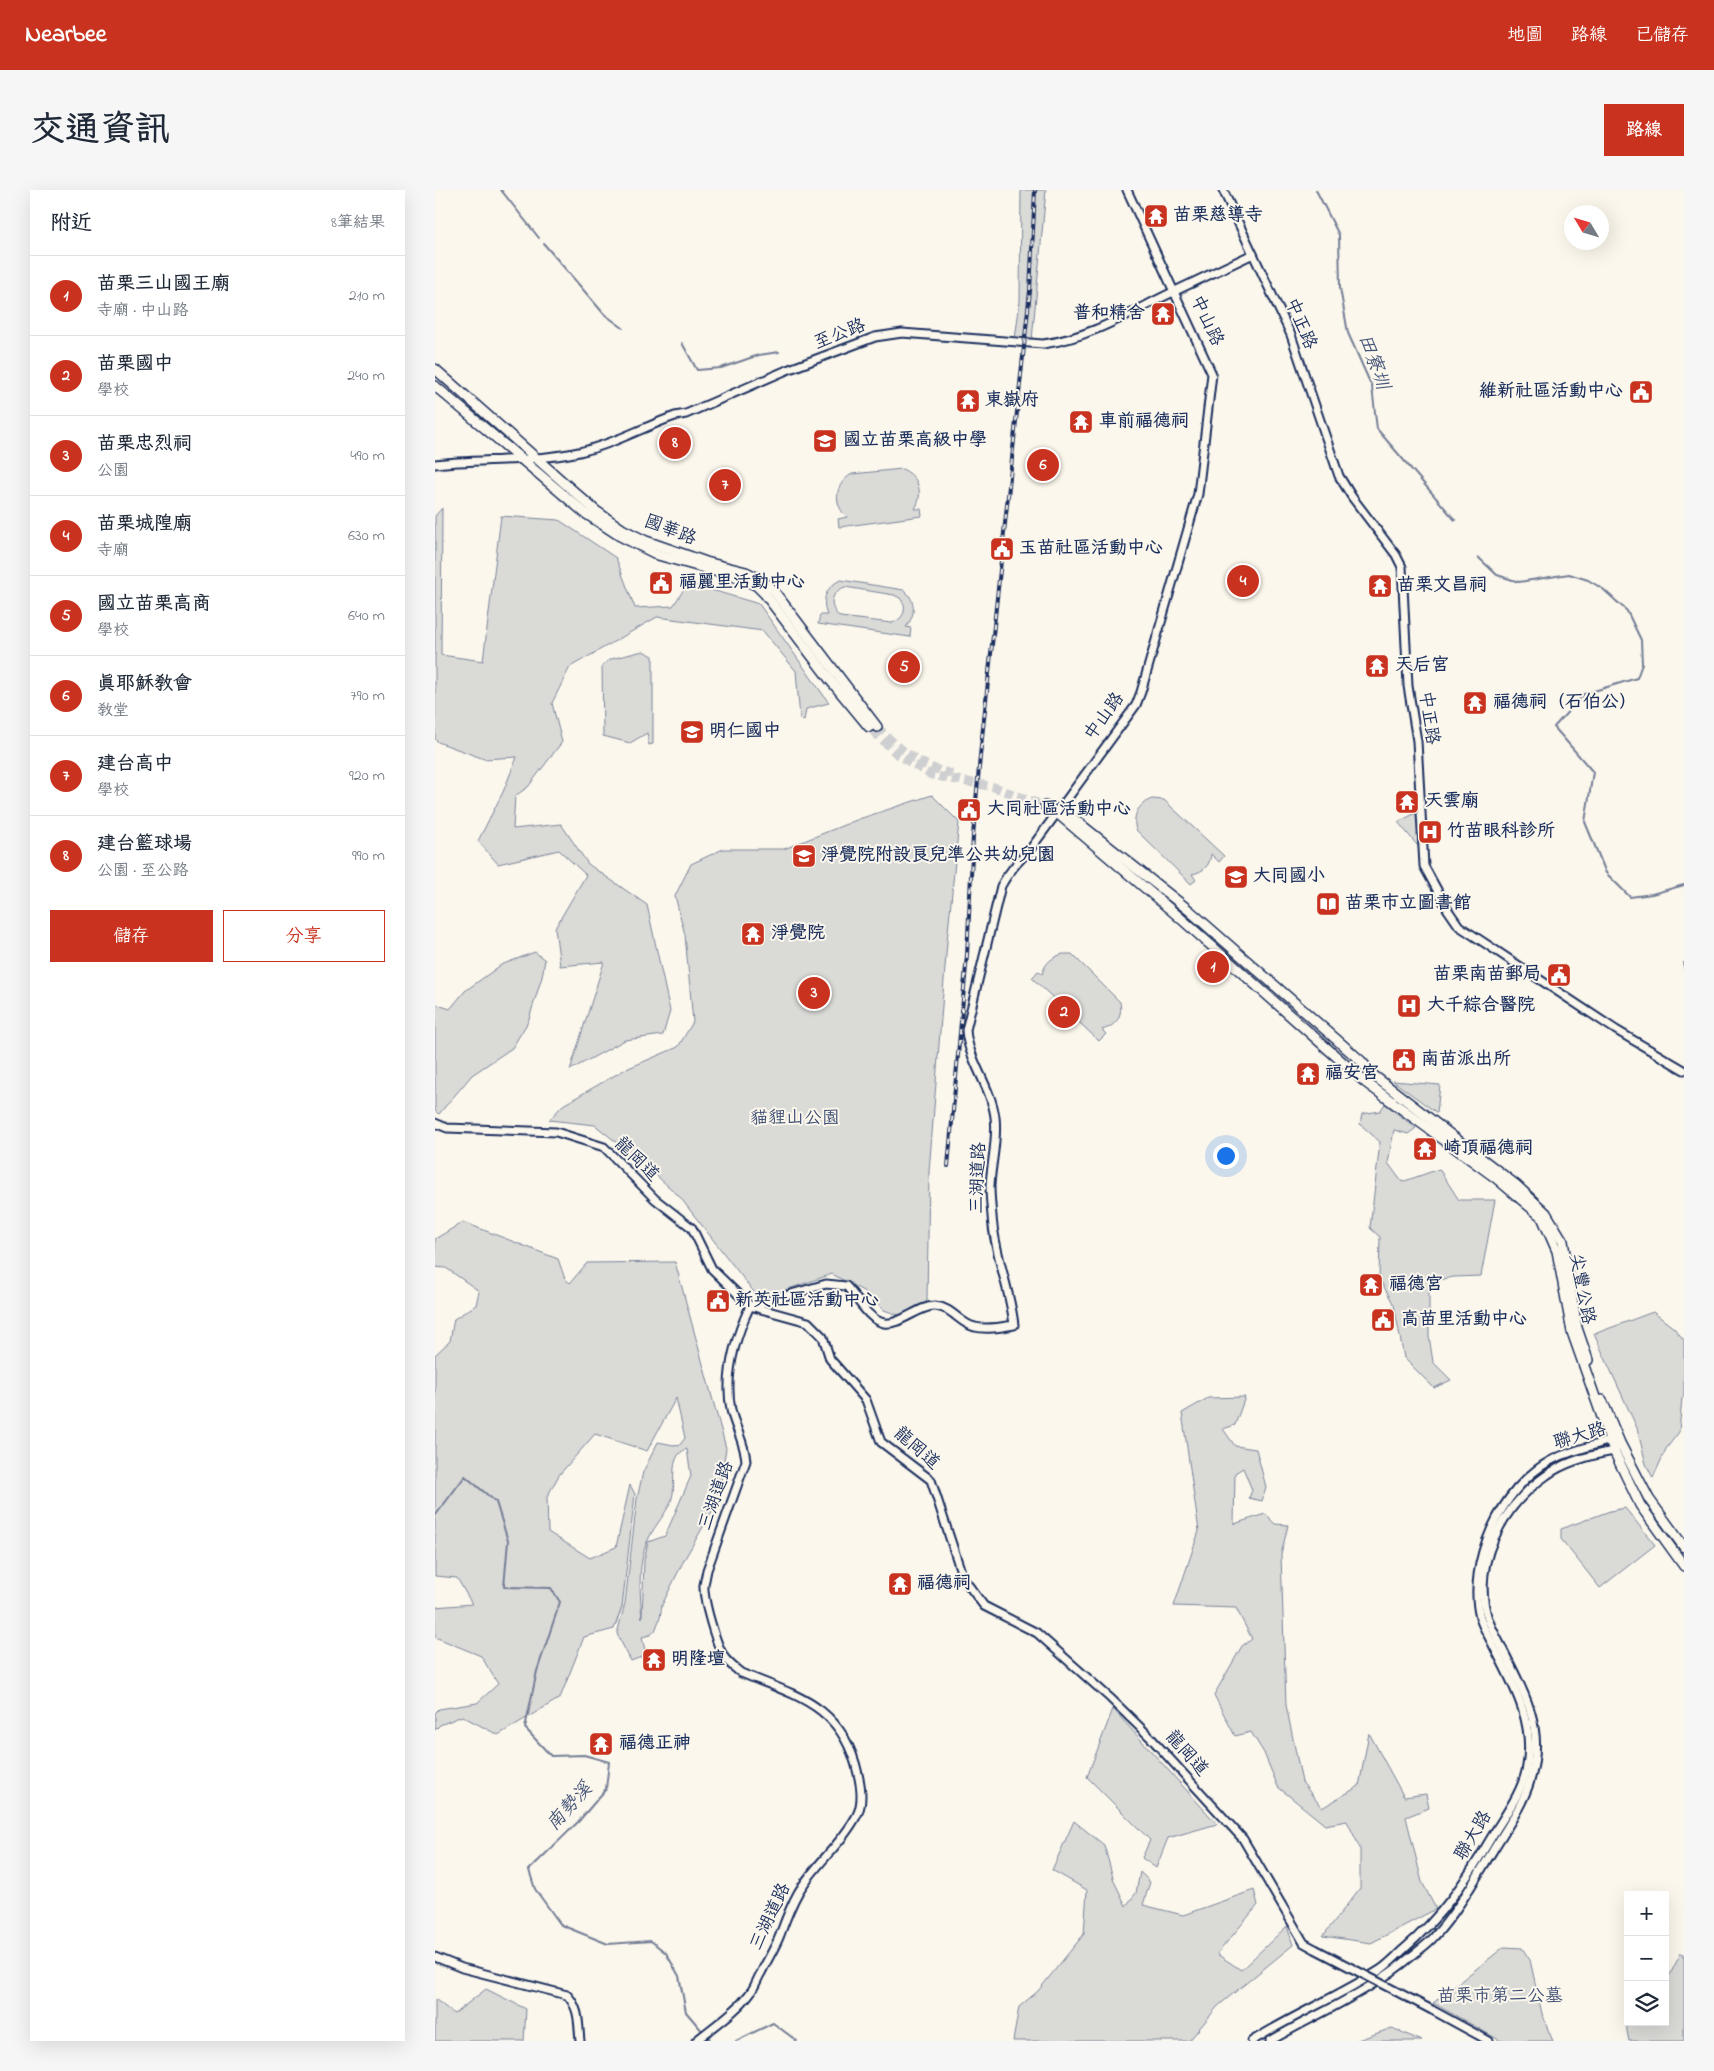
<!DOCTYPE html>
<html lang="zh-TW">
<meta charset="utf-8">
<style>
body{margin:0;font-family:"Indie Flower","LXGW WenKai TC",sans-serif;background:#f6f6f7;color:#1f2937}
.controls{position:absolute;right:15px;bottom:15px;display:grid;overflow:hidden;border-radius:0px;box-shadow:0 5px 20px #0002}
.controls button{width:45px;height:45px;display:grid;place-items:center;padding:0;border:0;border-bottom:1px solid #e0e1e3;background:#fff;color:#1f2937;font:25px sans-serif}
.compass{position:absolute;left:1129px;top:15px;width:45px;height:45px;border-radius:50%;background:#fff;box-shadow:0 5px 20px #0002;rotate:308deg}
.you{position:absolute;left:790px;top:965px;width:18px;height:18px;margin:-12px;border:4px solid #fff;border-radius:50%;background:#1a73e8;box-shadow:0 0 0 8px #1a73e833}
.badge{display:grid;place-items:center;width:32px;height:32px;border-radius:50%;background:#c8321e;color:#fff;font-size:16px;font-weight:700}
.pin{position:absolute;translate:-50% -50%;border:2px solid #fff;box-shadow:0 1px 5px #0006}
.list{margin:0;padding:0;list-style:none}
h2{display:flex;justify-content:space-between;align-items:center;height:65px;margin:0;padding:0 20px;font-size:21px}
h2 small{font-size:16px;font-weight:400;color:#747a83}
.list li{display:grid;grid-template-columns:32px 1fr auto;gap:15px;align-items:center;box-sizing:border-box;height:80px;padding:0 20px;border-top:1px solid #e0e1e3}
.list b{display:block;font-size:19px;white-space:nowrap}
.list p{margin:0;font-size:16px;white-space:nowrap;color:#747a83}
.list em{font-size:16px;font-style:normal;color:#747a83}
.actions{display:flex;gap:10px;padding:15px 20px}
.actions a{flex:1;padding:11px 0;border:1px solid #c8321e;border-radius:0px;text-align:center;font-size:18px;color:#c8321e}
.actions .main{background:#c8321e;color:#fff}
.icon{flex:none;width:28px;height:28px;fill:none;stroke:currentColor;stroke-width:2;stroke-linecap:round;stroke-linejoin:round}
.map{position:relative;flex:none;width:1249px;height:1851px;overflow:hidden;border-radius:0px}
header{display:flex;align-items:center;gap:30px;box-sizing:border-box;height:70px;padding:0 25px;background:#c8321e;color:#fff}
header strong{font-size:24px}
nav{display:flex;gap:28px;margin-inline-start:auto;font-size:18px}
.intro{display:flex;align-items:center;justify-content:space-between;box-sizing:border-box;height:120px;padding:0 30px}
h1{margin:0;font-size:35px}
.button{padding:12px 22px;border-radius:0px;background:#c8321e;color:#fff;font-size:18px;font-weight:700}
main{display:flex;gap:30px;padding:0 30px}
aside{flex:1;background:#fff;border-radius:0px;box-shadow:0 5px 20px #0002}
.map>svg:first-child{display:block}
.green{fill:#dadad7;stroke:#7a849a;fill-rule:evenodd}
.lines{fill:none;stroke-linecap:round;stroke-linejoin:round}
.stream{stroke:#747e96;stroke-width:2}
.major-tunnel{stroke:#cecfd0;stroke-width:9;stroke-dasharray:9 4.5;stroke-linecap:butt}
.minor-casing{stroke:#1b2f5e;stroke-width:11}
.major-casing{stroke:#1b2f5e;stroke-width:12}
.minor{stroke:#fbf7ec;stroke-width:7}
.major{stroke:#fbf7ec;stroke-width:9}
.rail-casing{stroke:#1b2f5e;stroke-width:4}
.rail{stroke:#fbf7ec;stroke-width:2;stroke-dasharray:5.5;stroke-linecap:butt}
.minor-bridge-casing{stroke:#1b2f5e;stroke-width:11;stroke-linecap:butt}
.minor-bridge{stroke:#fbf7ec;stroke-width:7}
.labels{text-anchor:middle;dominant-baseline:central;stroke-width:4;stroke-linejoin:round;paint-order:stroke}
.poi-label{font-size:18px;font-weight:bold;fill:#1b2f5e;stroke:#fbf7ec;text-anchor:start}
.street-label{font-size:18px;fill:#1b2f5e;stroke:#fbf7ec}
.park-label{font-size:18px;fill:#415176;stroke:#fbf7ec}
.water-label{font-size:19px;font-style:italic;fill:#47577a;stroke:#fbf7ec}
</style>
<header>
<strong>Nearbee</strong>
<nav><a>地圖</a><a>路線</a><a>已儲存</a></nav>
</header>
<div class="intro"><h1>交通資訊</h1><a class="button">路線</a></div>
<main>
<aside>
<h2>附近<small>8筆結果</small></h2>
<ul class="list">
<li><span class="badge">1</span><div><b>苗栗三山國王廟</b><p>寺廟 · 中山路</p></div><em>210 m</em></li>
<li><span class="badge">2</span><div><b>苗栗國中</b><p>學校</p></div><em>240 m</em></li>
<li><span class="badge">3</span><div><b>苗栗忠烈祠</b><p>公園</p></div><em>490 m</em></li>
<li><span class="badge">4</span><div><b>苗栗城隍廟</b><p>寺廟</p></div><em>630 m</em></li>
<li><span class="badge">5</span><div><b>國立苗栗高商</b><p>學校</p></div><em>640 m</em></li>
<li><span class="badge">6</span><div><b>真耶穌教會</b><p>教堂</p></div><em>790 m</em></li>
<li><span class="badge">7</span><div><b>建台高中</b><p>學校</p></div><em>920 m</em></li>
<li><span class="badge">8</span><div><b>建台籃球場</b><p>公園 · 至公路</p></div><em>990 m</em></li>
</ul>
<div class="actions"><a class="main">儲存</a><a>分享</a></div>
</aside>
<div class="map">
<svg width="1249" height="1851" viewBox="0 0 1249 1851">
<rect width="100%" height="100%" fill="#fbf7ec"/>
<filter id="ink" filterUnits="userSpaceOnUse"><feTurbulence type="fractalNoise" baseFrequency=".02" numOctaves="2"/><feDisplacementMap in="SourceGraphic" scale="10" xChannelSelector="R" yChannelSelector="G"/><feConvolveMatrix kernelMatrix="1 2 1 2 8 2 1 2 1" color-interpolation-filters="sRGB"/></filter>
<g filter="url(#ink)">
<g class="green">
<path d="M586 0H611L597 150 580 149 585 111Z"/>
<path d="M250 242 255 255 231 264 226 251Z"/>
<path d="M467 279C484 286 489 303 480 319H486L487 326 404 337 403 329 412 327C398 315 399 294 417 284Z"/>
<path d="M7 318 6 465 48 471 66 326 124 330 181 368 200 418 238 416 253 393 324 414 394 513 371 519 369 531 365 529 361 481 328 441 222 427 135 477 117 513 127 552 93 597 80 606 78 639 126 634 153 674 212 715 235 821 228 845 190 850 135 880 169 772 125 776 120 738 151 685 124 660 63 674 43 651 68 602 82 567 49 569 3 552 0 549V326Z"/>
<path d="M406 390 469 400C481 410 481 425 471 437L476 438 475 447 383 434 385 425H392C386 410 391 396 406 390ZM410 397 459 405 465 408 469 414C471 423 466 430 457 433L405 427C393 417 395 402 410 397Z"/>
<path d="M208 461 218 466V554L214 555 212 543 195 553 168 546 167 475 176 469Z"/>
<path d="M497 605 524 632 512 752 494 982 492 1111 469 1127 449 1120 430 1102 397 1084 330 1107 322 1106 244 1006 211 976 160 935 114 930 128 915 189 880 243 857 258 832 250 745 240 706 256 674 288 659H349L424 629Z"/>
<path d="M717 609 729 610 789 666 784 672 776 664C775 676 768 682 757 684L761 690 756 694 701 640C697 626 703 614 717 609Z"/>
<path d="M983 622 987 661 963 632Z"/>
<path d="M100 762 110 770 107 787 93 832 77 858 37 885 4 924 0 921V814L15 819 30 801 66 775Z"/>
<path d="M628 764H637L685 812C688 826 681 836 667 840L671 844 664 851 597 788 603 781 607 784C610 773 617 767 628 764Z"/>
<path d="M958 891 1005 895 1002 923Z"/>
<path d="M950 914 981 938 973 944 959 940 953 973 967 992 1004 979 1024 1010H1060L1046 1086 1019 1087 994 1092V1146L998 1172 1016 1190 999 1198 969 1168 959 1115 944 1088 945 1047 935 1038 945 952 925 934 927 924 945 921Z"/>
<path d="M28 1032 123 1069 130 1089 135 1093 152 1073 240 1072 291 1258 283 1311 249 1370 227 1415 225 1428 220 1441 215 1445 207 1447 211 1465 196 1471 182 1444 190 1413 202 1309 208 1282 223 1252 244 1256 250 1248 241 1208 212 1261 160 1244 124 1285 112 1307 113 1342 155 1368 181 1357 195 1295 200 1304 187 1417 179 1439 149 1447 125 1508 63 1545 27 1526 5 1535 0 1540V1523L4 1519 42 1513 63 1494 46 1466 0 1447V1417L37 1414 22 1388 0 1386V1165L15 1151 19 1129 41 1115 44 1101 11 1078 0 1077V1049ZM252 1259 256 1286 230 1346 213 1352 209 1370 207 1428C205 1403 202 1371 214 1348 220 1335 231 1324 236 1311 243 1295 231 1266 252 1259Z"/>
<path d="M1218 1122 1239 1138 1249 1150V1207L1247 1208 1244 1242 1231 1259 1218 1288 1211 1274 1202 1238 1159 1144Z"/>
<path d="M810 1207 800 1235 788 1239 800 1256 821 1259 831 1297 827 1311 814 1308 817 1300 808 1278 800 1283 799 1334 830 1324 840 1334 853 1335 846 1365 851 1515 867 1592 887 1618 924 1596 934 1543 969 1607 991 1604 994 1618 971 1627 987 1692 1001 1719 936 1753 888 1746 925 1698V1658L912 1631 890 1635 843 1597 829 1563 816 1542 800 1546 779 1505 807 1456 817 1449 801 1418 739 1416 764 1341 747 1223 773 1208Z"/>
<path d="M1190 1318 1220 1355 1165 1398 1126 1349V1339L1175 1321Z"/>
<path d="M678 1519 782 1634 733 1648 721 1678 707 1668 715 1650 652 1587Z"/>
<path d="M639 1631 669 1655 679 1691 691 1716 701 1703 705 1682 715 1692 708 1715 748 1725 819 1700 823 1715 782 1764 806 1780 852 1736 858 1755 783 1816 754 1851H578L584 1817 603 1801 649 1744 652 1700 617 1680Z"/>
<path d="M1069 1757 1087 1758 1095 1770 1108 1828 1118 1851H1066L998 1813Z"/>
<path d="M1246 1763 1249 1764V1851H1194L1189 1825 1193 1823V1832H1230V1794Z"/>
<path d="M51 1799 91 1819 89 1851H0V1809L19 1824Z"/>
<path d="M957 1838 987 1851H920Z"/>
</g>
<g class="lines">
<g class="stream">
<path d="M66 0 104 48"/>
<path d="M881 0 904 45 905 98 913 143 937 197 942 239 1020 330"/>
<path d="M109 54 169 124 188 138"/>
<path d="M247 153 262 180 286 178 324 165 344 162"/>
<path d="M1043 367 1062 385 1084 392 1134 384 1153 390 1168 399 1192 421 1206 450 1207 474 1202 488 1149 504 1119 537 1158 582 1150 632 1171 683 1195 707 1217 704 1249 695"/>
<path d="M1249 773V778"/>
<path d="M0 1326 30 1286 61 1312 73 1351 69 1397 116 1398 125 1412 102 1481 90 1538 116 1566 149 1565 174 1572 171 1599 143 1632 94 1680 100 1699 126 1735 173 1754 216 1751 231 1763 244 1786 251 1822 268 1842"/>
<path d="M271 1845 276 1851"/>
<path d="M301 1851 338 1833 362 1851"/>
</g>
<g class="major-tunnel">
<path d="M442 537C464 559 487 578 518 584"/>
<path d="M438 541 463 565 496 585 559 597 610 616"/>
</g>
<defs>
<g id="minor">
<path d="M788 0 856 145 904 286 917 307 961 365 967 377 973 496 982 551 989 676 1013 720 1024 736 1181 840 1249 880"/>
<path d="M0 274C48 269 97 272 144 262 177 255 208 237 240 226L251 224 352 180 440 147 467 143 608 154C655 148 696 122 738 102 765 89 791 77 818 64"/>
<path d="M0 933 12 938 121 942 169 957 220 1009 257 1038 277 1079 315 1116 373 1132 388 1147 395 1169 431 1210 446 1252 496 1290 528 1388 549 1416 602 1443 675 1508 715 1547 808 1649 869 1753 880 1759"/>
<path d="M0 1767 27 1778 132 1805C145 1819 143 1833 145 1851"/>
<path d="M997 1820 1054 1851"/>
<path d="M261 1851C279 1836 301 1822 315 1803 320 1797 322 1789 326 1783 332 1770 340 1758 345 1745 350 1731 355 1717 363 1703 379 1675 407 1654 422 1625 428 1613 426 1596 423 1584 408 1516 363 1506 306 1483 300 1478 294 1474 289 1467 281 1454 268 1410 269 1395 270 1390 271 1385 272 1380L311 1271C310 1253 300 1238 296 1220 289 1184 300 1148 315 1116L391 1094 411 1096C422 1107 433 1130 449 1133 464 1136 485 1115 500 1116 517 1117 525 1134 540 1137 552 1140 567 1137 579 1135 575 1098 559 1063 557 1026 556 1016 555 1006 555 996 556 973 563 950 560 927 556 896 533 870 531 840L566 696C574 681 582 672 594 661L701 515 706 502 763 304 777 184 692 0"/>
<path d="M817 1851C859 1825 904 1806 945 1780 954 1774 961 1766 969 1759 1007 1726 1031 1691 1056 1648 1069 1626 1088 1602 1092 1576 1100 1532 1078 1494 1059 1457 1055 1448 1048 1438 1045 1428 1031 1373 1066 1298 1115 1271 1134 1261 1155 1257 1176 1250L1180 1251"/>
<path d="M835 1851C883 1823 935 1802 978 1765 984 1760 993 1754 999 1747 1022 1722 1039 1691 1057 1662 1074 1634 1094 1607 1099 1574 1107 1528 1084 1493 1065 1454 1061 1446 1056 1437 1053 1429 1036 1374 1067 1316 1112 1285 1131 1271 1156 1265 1179 1261L1182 1257"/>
</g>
<g id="major">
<path d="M0 179 161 321 187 339 211 351 271 372 311 382 327 390 338 400 442 537"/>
<path d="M0 196 150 323 185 346 223 365 308 389 322 396 330 404 396 491 434 537"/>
<path d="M610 616 622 623 743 726 930 892 1061 988 1107 1027 1122 1061 1137 1142 1179 1261 1205 1315 1249 1376"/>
<path d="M625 618 755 721 926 871 938 885 1081 995 1111 1023 1128 1051 1142 1138 1153 1170"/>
<path d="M1167 1210 1185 1253 1214 1309 1249 1357"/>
</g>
</defs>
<use href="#minor" class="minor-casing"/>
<use href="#major" class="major-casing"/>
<use href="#minor" class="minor"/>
<use href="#major" class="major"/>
<defs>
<path id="rail" d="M513 976 532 765 538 646 545 566 595 101 600 0"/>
</defs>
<use href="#rail" class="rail-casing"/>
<use href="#rail" class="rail"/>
<defs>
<path id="minor-bridge" d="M880 1759 997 1820"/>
</defs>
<use href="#minor-bridge" class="minor-bridge-casing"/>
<use href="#minor-bridge" class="minor-bridge"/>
</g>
</g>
<defs>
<symbol id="temple-square" viewBox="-11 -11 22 22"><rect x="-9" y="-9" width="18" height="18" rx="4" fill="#c8321e" stroke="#fbf7ec"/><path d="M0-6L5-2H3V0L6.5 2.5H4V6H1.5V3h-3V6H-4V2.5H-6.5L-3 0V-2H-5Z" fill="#fff"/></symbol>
<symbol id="civic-square" viewBox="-11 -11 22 22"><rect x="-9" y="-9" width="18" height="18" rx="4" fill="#c8321e" stroke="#fbf7ec"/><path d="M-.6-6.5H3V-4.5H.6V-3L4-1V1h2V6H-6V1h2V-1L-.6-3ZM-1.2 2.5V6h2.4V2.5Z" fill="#fff"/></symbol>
<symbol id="school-square" viewBox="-11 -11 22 22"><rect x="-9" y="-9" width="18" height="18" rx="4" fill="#c8321e" stroke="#fbf7ec"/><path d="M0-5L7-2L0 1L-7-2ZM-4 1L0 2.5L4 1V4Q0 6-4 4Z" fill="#fff"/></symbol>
<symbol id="hospital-square" viewBox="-11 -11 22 22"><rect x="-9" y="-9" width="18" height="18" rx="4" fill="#c8321e" stroke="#fbf7ec"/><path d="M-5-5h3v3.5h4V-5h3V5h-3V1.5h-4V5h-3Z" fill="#fff"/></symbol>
<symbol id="library-square" viewBox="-11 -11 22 22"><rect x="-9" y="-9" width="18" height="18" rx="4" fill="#c8321e" stroke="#fbf7ec"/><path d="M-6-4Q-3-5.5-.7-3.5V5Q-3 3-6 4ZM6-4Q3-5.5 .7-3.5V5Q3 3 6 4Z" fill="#fff"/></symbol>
</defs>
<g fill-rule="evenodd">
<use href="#temple-square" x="707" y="12" width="28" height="28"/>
<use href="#temple-square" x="714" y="110" width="28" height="28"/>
<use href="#civic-square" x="1192" y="188" width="28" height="28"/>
<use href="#temple-square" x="519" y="197" width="28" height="28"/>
<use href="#temple-square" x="632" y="218" width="28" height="28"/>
<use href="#school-square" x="376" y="237" width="28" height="28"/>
<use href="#civic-square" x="553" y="345" width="28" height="28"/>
<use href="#civic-square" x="212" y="379" width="28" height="28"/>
<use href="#temple-square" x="931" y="382" width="28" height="28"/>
<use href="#temple-square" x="928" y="462" width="28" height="28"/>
<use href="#temple-square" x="1026" y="499" width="28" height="28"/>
<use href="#school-square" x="243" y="528" width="28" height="28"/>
<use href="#temple-square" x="958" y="598" width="28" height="28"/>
<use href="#civic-square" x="520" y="606" width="28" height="28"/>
<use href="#hospital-square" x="981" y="628" width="28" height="28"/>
<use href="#school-square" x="355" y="652" width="28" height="28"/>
<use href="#school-square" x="787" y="673" width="28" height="28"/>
<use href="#library-square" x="879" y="700" width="28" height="28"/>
<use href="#temple-square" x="304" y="730" width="28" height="28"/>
<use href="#civic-square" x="1110" y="771" width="28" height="28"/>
<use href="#hospital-square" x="960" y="802" width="28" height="28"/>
<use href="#civic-square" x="955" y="856" width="28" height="28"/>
<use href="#temple-square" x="859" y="870" width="28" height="28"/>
<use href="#temple-square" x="976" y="945" width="28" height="28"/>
<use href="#temple-square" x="922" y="1081" width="28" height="28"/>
<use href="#civic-square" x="269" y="1097" width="28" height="28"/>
<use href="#civic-square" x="934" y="1116" width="28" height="28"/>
<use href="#temple-square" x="451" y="1380" width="28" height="28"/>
<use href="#temple-square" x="205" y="1456" width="28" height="28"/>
<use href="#temple-square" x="152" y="1540" width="28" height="28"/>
</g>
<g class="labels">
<g class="poi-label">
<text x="738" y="26">苗栗慈導寺</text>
<text x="710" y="124" text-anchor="end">普和精舍</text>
<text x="1188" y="202" text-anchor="end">維新社區活動中心</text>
<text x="550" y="211">東嶽府</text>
<text x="664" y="232">車前福德祠</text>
<text x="408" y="251">國立苗栗高級中學</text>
<text x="584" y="359">玉苗社區活動中心</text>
<text x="244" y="393">福麗里活動中心</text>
<text x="962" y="396">苗栗文昌祠</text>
<text x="960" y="476">天后宮</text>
<text x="1058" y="513">福德祠（石伯公）</text>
<text x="274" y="542">明仁國中</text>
<text x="990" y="612">天雲廟</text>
<text x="552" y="620">大同社區活動中心</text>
<text x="1012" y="642">竹苗眼科診所</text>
<text x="386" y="666">淨覺院附設良兒準公共幼兒園</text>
<text x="818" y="687">大同國小</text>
<text x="910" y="714">苗栗市立圖書館</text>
<text x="336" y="744">淨覺院</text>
<text x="1106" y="785" text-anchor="end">苗栗南苗郵局</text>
<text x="992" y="816">大千綜合醫院</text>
<text x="986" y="870">南苗派出所</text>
<text x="890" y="884">福安宮</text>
<text x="1008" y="959">崎頂福德祠</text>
<text x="954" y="1095">福德宮</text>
<text x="300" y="1111">新英社區活動中心</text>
<text x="966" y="1130">高苗里活動中心</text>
<text x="482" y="1394">福德祠</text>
<text x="236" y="1470">明隆壇</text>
<text x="184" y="1554">福德正神</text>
</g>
<g class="street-label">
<text transform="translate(771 131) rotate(65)">中山路</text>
<text transform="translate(865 134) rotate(67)">中正路</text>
<text transform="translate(405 145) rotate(-21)">至公路</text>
<text transform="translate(235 341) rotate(21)">國華路</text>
<text transform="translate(670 527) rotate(-54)">中山路</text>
<text transform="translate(993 528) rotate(82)">中正路</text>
<text transform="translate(201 970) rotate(44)">龍岡道</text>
<text transform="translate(544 988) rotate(-88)">三湖道路</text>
<text transform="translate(1146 1099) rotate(79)">尖豐公路</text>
<text transform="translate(1145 1247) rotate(-16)">聯大路</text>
<text transform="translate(481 1259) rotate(41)">龍岡道</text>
<text transform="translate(282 1306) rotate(-71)">三湖道路</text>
<text transform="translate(751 1564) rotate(48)">龍岡道</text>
<text transform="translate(1039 1646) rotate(-59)">聯大路</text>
<text transform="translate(336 1727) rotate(-65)">三湖道路</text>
</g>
<g class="park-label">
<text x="360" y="929">貓貍山公園</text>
<text x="1065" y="1807">苗栗市第二公墓</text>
</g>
<g class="water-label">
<text transform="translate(938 172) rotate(70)">田寮圳</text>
<text transform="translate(135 1617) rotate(-48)">南勢溪</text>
</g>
</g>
</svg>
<div class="controls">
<button>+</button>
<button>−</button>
<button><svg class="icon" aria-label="layers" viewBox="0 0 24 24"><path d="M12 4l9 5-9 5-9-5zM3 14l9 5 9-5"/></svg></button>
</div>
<svg class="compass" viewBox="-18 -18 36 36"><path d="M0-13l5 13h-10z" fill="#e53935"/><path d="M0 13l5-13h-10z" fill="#747a83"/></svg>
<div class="you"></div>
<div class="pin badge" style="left:778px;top:777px">1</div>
<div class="pin badge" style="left:629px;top:822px">2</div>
<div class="pin badge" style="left:379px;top:803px">3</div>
<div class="pin badge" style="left:808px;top:391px">4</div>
<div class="pin badge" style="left:469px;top:477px">5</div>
<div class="pin badge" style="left:608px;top:275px">6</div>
<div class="pin badge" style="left:290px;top:295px">7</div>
<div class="pin badge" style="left:240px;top:253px">8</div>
</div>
</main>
